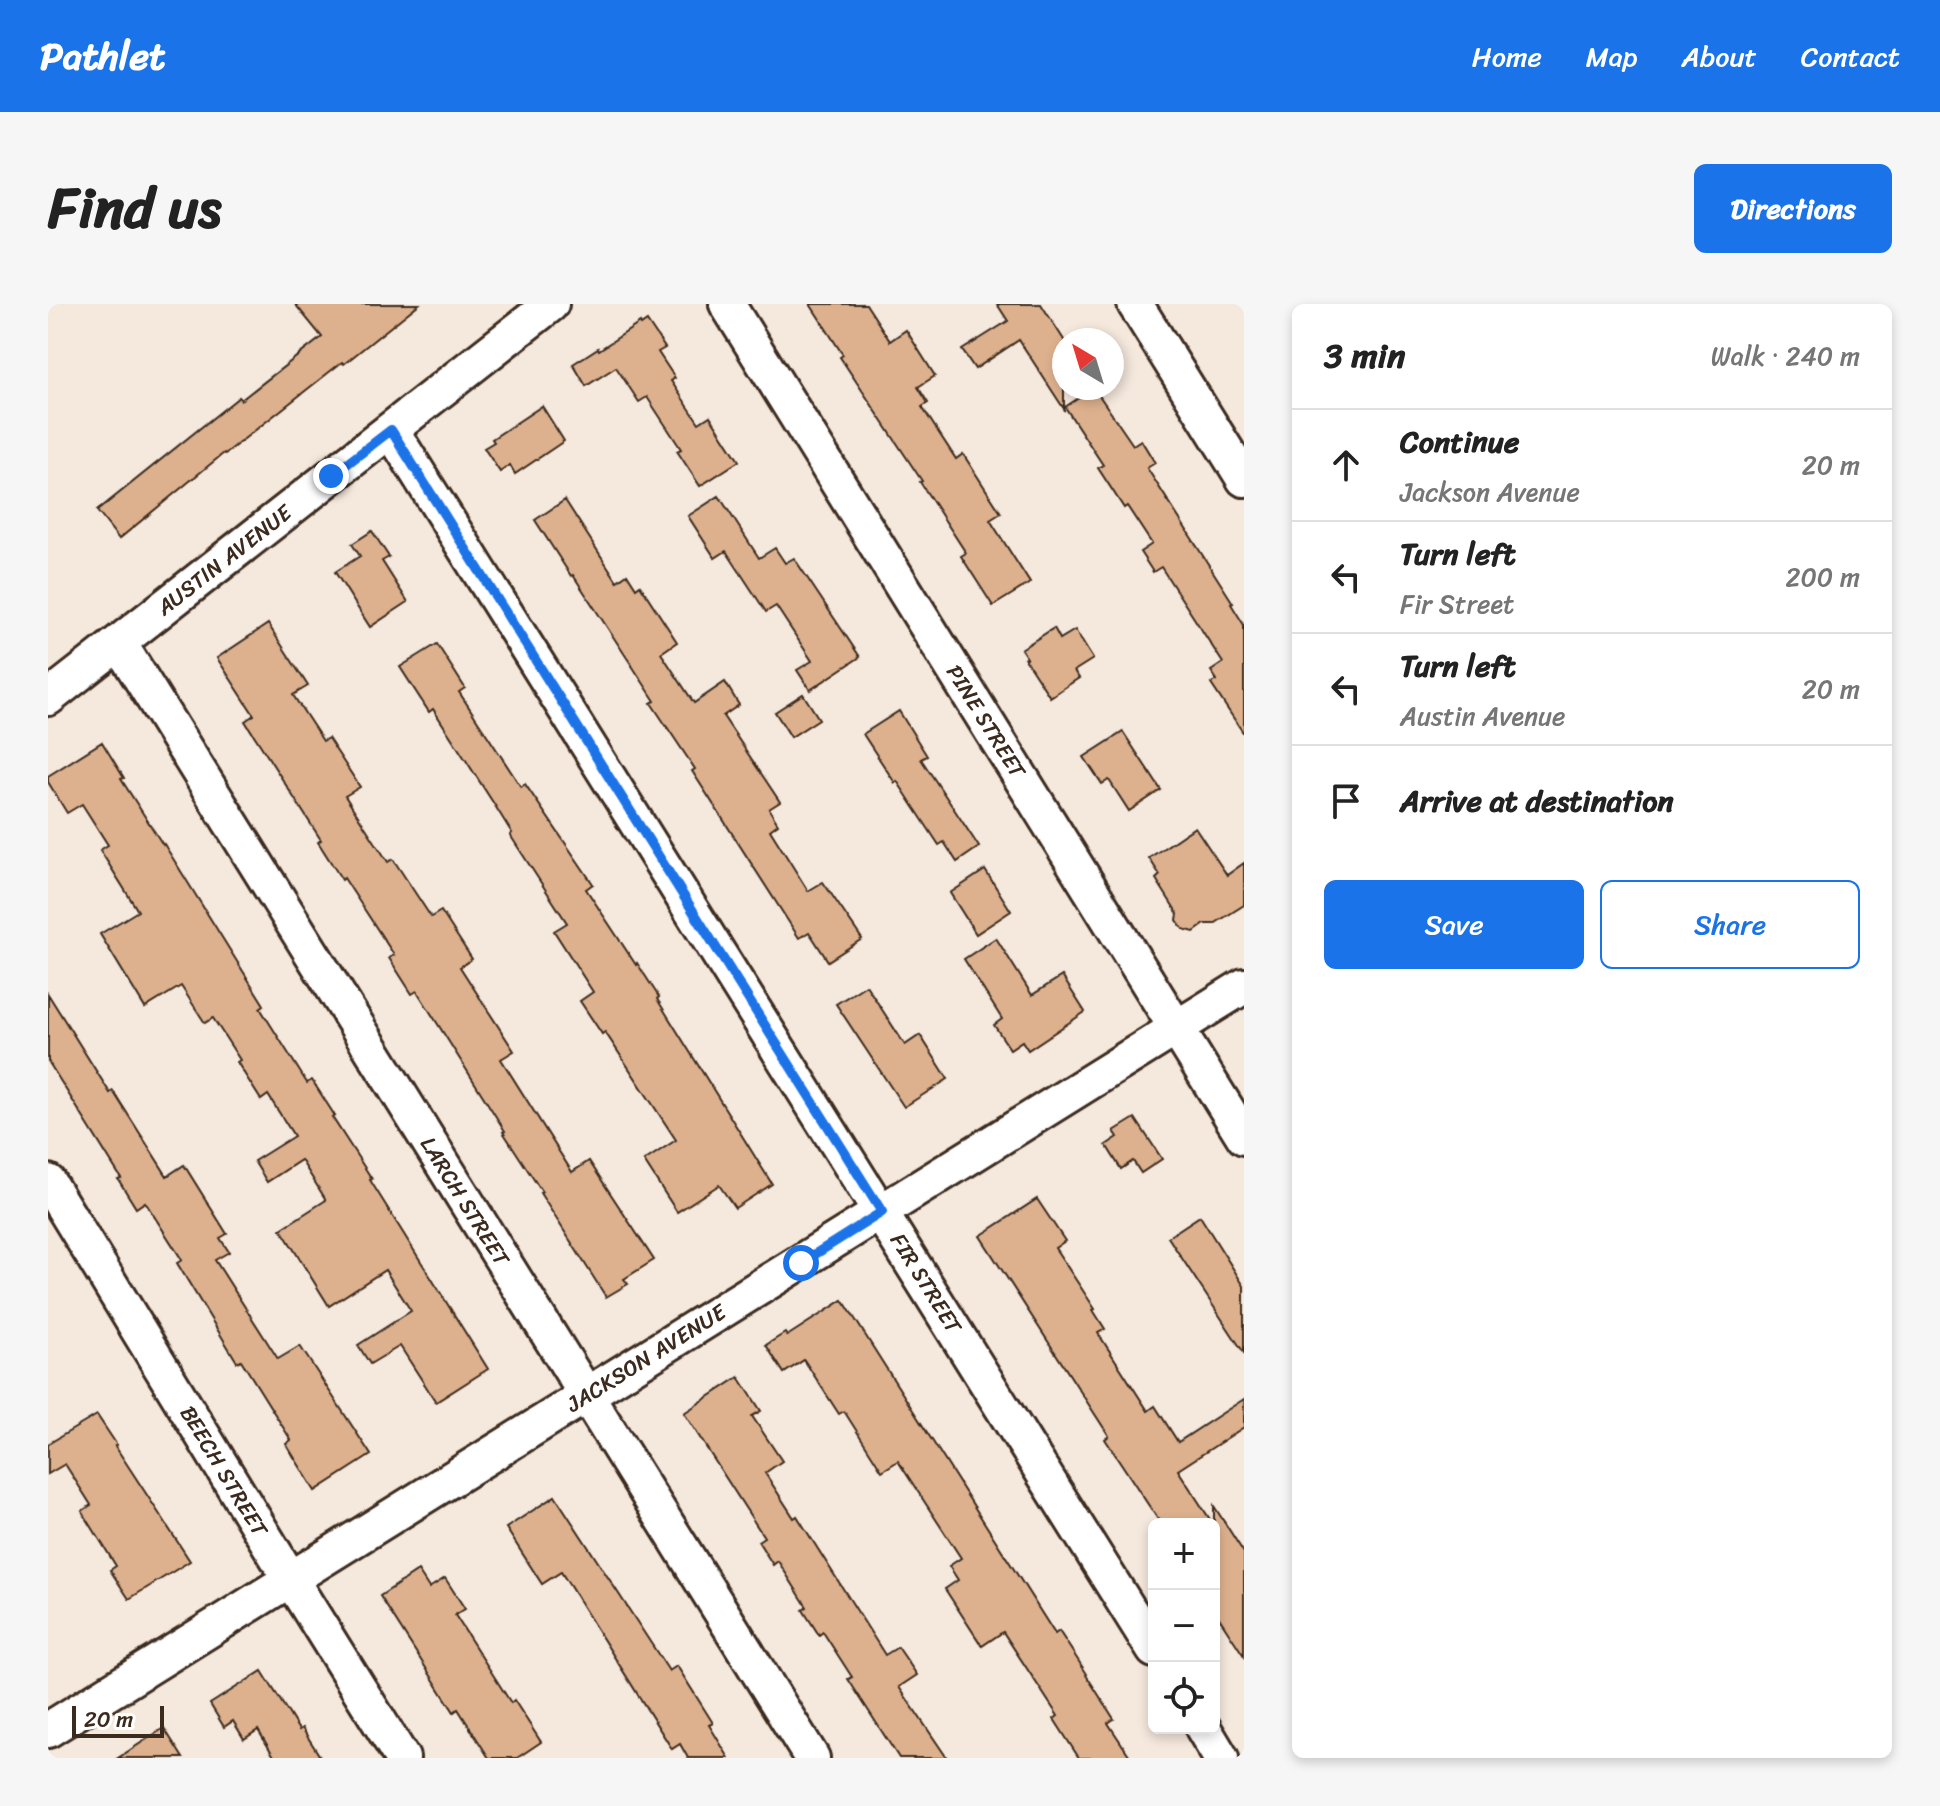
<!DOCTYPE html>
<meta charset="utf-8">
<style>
body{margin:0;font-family:Sriracha,sans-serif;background:#f6f6f6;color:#222}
.controls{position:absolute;right:24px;bottom:24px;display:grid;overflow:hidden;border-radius:12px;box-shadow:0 4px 12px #0003}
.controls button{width:72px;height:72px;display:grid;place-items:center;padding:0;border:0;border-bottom:2px solid #e0e0e0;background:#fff;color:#222;font:40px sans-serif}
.compass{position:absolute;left:1004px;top:24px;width:72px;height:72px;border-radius:50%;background:#fff;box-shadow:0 4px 12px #0003;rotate:322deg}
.scale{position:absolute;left:24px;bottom:20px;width:92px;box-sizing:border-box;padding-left:8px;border:4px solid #3b2a1e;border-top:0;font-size:22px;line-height:28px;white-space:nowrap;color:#3b2a1e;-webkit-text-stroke:6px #fff;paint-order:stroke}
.stop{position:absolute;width:24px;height:24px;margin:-18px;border:6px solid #1a73e8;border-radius:50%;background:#fff}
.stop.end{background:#1a73e8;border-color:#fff;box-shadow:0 2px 8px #0008}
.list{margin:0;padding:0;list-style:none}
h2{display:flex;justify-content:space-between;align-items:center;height:104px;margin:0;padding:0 32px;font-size:34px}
h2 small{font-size:26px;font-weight:400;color:#767676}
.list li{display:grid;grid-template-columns:52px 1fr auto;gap:24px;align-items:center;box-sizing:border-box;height:112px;padding:0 32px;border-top:2px solid #e0e0e0}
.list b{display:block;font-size:30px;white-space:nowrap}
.list p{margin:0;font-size:26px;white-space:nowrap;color:#767676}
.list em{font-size:26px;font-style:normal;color:#767676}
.actions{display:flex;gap:16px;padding:24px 32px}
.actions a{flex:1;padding:18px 0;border:2px solid #1a73e8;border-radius:12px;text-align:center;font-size:28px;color:#1a73e8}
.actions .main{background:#1a73e8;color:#fff}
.icon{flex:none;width:44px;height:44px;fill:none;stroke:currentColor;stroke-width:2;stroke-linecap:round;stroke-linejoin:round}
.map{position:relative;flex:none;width:1196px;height:1454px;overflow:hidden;border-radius:12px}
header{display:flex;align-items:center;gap:48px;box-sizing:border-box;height:112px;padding:0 40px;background:#1a73e8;color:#fff}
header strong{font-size:38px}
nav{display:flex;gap:44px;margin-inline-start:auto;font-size:28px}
.intro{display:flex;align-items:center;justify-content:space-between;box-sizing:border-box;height:192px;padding:0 48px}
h1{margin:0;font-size:56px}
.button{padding:20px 36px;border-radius:12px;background:#1a73e8;color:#fff;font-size:28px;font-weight:700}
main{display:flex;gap:48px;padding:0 48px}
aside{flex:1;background:#fff;border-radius:12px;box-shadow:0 4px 12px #0003}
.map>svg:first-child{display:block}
.building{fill:#ddb18e;stroke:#3b2a1e;stroke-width:2}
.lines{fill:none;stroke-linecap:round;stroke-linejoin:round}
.street-casing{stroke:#3b2a1e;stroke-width:40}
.street{stroke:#fff;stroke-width:34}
.route{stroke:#1a73e8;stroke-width:10}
.labels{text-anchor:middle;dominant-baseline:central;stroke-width:8;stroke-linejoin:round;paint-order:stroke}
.street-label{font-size:22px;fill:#3b2a1e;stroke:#fff}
</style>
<header>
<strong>Pathlet</strong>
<nav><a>Home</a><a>Map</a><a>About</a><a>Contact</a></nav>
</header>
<div class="intro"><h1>Find us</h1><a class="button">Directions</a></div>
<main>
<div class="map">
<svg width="1196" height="1454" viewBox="0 0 1196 1454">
<rect width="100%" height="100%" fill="#f5e8dd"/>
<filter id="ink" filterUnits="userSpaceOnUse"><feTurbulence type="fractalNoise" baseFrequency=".0125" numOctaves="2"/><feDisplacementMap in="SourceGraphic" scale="16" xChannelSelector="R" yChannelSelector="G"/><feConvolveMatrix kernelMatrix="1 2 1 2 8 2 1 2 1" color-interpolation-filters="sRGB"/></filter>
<g filter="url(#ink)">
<g class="building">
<path d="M247 0H371L296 60 294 58 177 150 176 149 71 235 49 207 191 93 193 96 274 33Z"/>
<path d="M762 0H818L842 37 858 26 887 72 870 83 880 99 874 103 908 155 915 150 953 209 942 216 982 279 945 302 913 252 918 249 872 178 874 177 792 53 795 51Z"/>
<path d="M949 0H993L1016 36V105L971 36 927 65 914 46 960 17Z"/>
<path d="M599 17 617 44 610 48 627 74 623 77 651 119 662 112 691 157 652 182 629 147 633 145 599 93 591 98 568 63 538 82 525 60 550 44 551 46 592 19 593 21Z"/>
<path d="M1046 84 1085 141 1093 136 1107 159 1099 164 1185 299 1183 300 1196 321V430L1163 380 1169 376 1163 367 1175 359 1113 263 1105 268 1092 248 1104 240 1079 202 1076 204 1050 164 1055 161 1017 103Z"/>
<path d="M494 102 516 137 467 170 462 161 452 168 436 144 446 138 444 135Z"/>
<path d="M671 192 711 254 727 244 737 259 746 254 812 353 762 386 749 366 764 357 728 302 718 308 678 247 667 254 640 212Z"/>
<path d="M517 196 569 277 579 270 588 284 592 281 629 338 613 349 646 399 677 378 691 401 675 412 732 498 721 505 730 520 722 526 760 587 775 578 814 635 780 657 761 628 751 634 644 467 647 465 603 399 607 397 525 271 523 272 487 216Z"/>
<path d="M324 227 341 253 334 257 360 298 322 323 287 268 312 252 304 240Z"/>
<path d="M220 320 260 382 245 391 275 437 280 434 312 483 297 492 340 558 345 555 383 613 393 607 424 655 412 663 466 747 453 755 524 868 541 857 606 956 576 975 580 980 558 993 492 889 494 888 455 828 457 827 369 687 364 690 341 654 346 651 296 574 294 576 270 538 273 536 197 417 206 411 169 354Z"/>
<path d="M1006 324 1012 335 1027 326 1045 355 1026 367 1031 374 1002 393 977 355 979 354 973 345Z"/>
<path d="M389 340 417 384 411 388 473 483 477 480 545 580 538 585 588 661 589 659 611 693 609 695 724 880 687 904 671 881 629 908 596 857 628 836 557 728 554 730 532 697 545 688 506 627 519 619 462 531 464 529 446 500 385 405 381 408 352 363Z"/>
<path d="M755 390 771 415 743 433 727 408Z"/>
<path d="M851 407 879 452 873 455 931 543 909 558 896 538 891 541 849 477 847 479 815 430Z"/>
<path d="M1075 428 1113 486 1081 507 1061 476 1054 480 1036 453Z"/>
<path d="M54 438 76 474 73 475 115 541 116 540 216 701 212 704 259 779 264 776 287 812 284 813 324 875 322 876 440 1065 388 1098 352 1042 322 1060 310 1041 363 1007 337 966 281 1002 233 925 278 896 253 856 219 878 206 857 246 832 220 791 213 796 189 758 192 756 165 714 157 719 133 682 97 704 52 630 90 607 52 546 60 541 34 500 19 509 0 478V472Z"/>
<path d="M1147 523 1179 571 1196 559V601L1166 620H1157L1146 628 1135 625 1129 616 1130 610 1108 575 1112 571 1101 554Z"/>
<path d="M937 566 963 607 928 630 902 589Z"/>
<path d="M948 634 984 691 1014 672 1037 708 980 746 974 737 962 745 946 721 954 715 916 655Z"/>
<path d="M818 681 857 741 872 731 900 775 856 803 788 700Z"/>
<path d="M0 690 62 789 65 787 119 872 136 861 179 930 172 934 181 948 167 956 230 1055 252 1042 323 1151 267 1187 238 1140 243 1136 193 1056 189 1058 129 959 134 956 97 898 88 904 70 875 73 874 0 757Z"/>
<path d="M1087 814 1114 855 1093 869 1085 857 1073 865 1058 841 1070 833 1066 827Z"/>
<path d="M989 895 1017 937 1007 944 1047 1005 1045 1006 1057 1025 1050 1029 1100 1107 1107 1102 1130 1138 1196 1095V1123L1130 1166 1165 1220H1113L1057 1135 1061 1132 932 932Z"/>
<path d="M1152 912 1196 982V1049L1120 933Z"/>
<path d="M795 996 1007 1330 1011 1327 1039 1370 1038 1371 1066 1415 1060 1419 1083 1454H1031L1006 1415 1010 1412 955 1328 934 1342 897 1285 910 1276 901 1262 913 1254 850 1157 834 1167 796 1107 791 1110 756 1056 736 1069 718 1041 737 1029 739 1032Z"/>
<path d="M691 1073 713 1107 704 1112 734 1157 717 1169 746 1214 749 1212 837 1351 850 1343 869 1371 851 1383 899 1454H851L800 1375 804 1373 775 1328 771 1331 755 1306 759 1303 730 1257 725 1261 710 1237 716 1233 636 1109Z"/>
<path d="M49 1111 69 1141 67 1142 142 1257 81 1295 62 1266 68 1262 34 1207 43 1201 17 1160 0 1170V1140Z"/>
<path d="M507 1192 621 1367 629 1362 665 1419 661 1421 681 1454H640L632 1440 624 1445 513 1268 494 1280 458 1224Z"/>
<path d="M1166 1202 1196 1249V1352L1166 1306Z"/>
<path d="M370 1267 381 1284 397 1274 417 1305 407 1311 463 1399 466 1396 493 1438 469 1454H441L410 1405 406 1408 332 1292Z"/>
<path d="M214 1367 251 1426 254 1424 273 1454H227L210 1426 196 1435 185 1417 176 1423 162 1400Z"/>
<path d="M116 1424 135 1454H70Z"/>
</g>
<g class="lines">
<defs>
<g id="street">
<path d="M679 0 1196 833"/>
<path d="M1087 0 1196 175"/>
<path d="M343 126 1106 1346"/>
<path d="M71 339 764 1454"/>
<path d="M0 394 503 0"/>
<path d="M0 878 243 1276 354 1454"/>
<path d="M1155 1424 1173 1454"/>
<path d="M0 1426 1196 682"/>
</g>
</defs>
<use href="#street" class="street-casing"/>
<use href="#street" class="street"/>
</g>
</g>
<g class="lines" filter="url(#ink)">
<path class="route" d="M283 172 343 126 834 908 753 959"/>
</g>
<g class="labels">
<g class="street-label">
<text transform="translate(176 256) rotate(-38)">AUSTIN AVENUE</text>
<text transform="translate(938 417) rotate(58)">PINE STREET</text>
<text transform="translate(417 897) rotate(58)">LARCH STREET</text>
<text transform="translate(878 979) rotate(58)">FIR STREET</text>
<text transform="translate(598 1054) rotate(-32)">JACKSON AVENUE</text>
<text transform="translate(176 1167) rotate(59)">BEECH STREET</text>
</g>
</g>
</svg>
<div class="controls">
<button>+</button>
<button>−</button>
<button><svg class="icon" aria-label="locate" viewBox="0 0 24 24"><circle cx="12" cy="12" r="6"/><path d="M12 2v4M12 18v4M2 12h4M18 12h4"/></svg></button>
</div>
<svg class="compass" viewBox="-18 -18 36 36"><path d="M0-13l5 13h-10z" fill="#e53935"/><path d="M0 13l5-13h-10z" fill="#767676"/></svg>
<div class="scale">20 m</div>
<div class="stop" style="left:753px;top:959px"></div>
<div class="stop end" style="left:283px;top:172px"></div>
</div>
<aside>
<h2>3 min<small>Walk · 240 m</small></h2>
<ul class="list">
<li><svg class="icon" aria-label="ahead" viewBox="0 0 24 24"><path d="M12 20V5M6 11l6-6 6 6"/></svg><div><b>Continue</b><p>Jackson Avenue</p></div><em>20 m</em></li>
<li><svg class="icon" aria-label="left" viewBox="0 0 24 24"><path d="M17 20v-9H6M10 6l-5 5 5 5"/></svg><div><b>Turn left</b><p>Fir Street</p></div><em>200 m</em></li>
<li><svg class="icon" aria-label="left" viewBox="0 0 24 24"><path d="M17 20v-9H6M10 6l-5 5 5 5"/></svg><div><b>Turn left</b><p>Austin Avenue</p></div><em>20 m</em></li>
<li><svg class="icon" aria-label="arrive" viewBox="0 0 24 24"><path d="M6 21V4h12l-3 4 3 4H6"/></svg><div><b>Arrive at destination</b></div></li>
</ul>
<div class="actions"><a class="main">Save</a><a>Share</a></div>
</aside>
</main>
